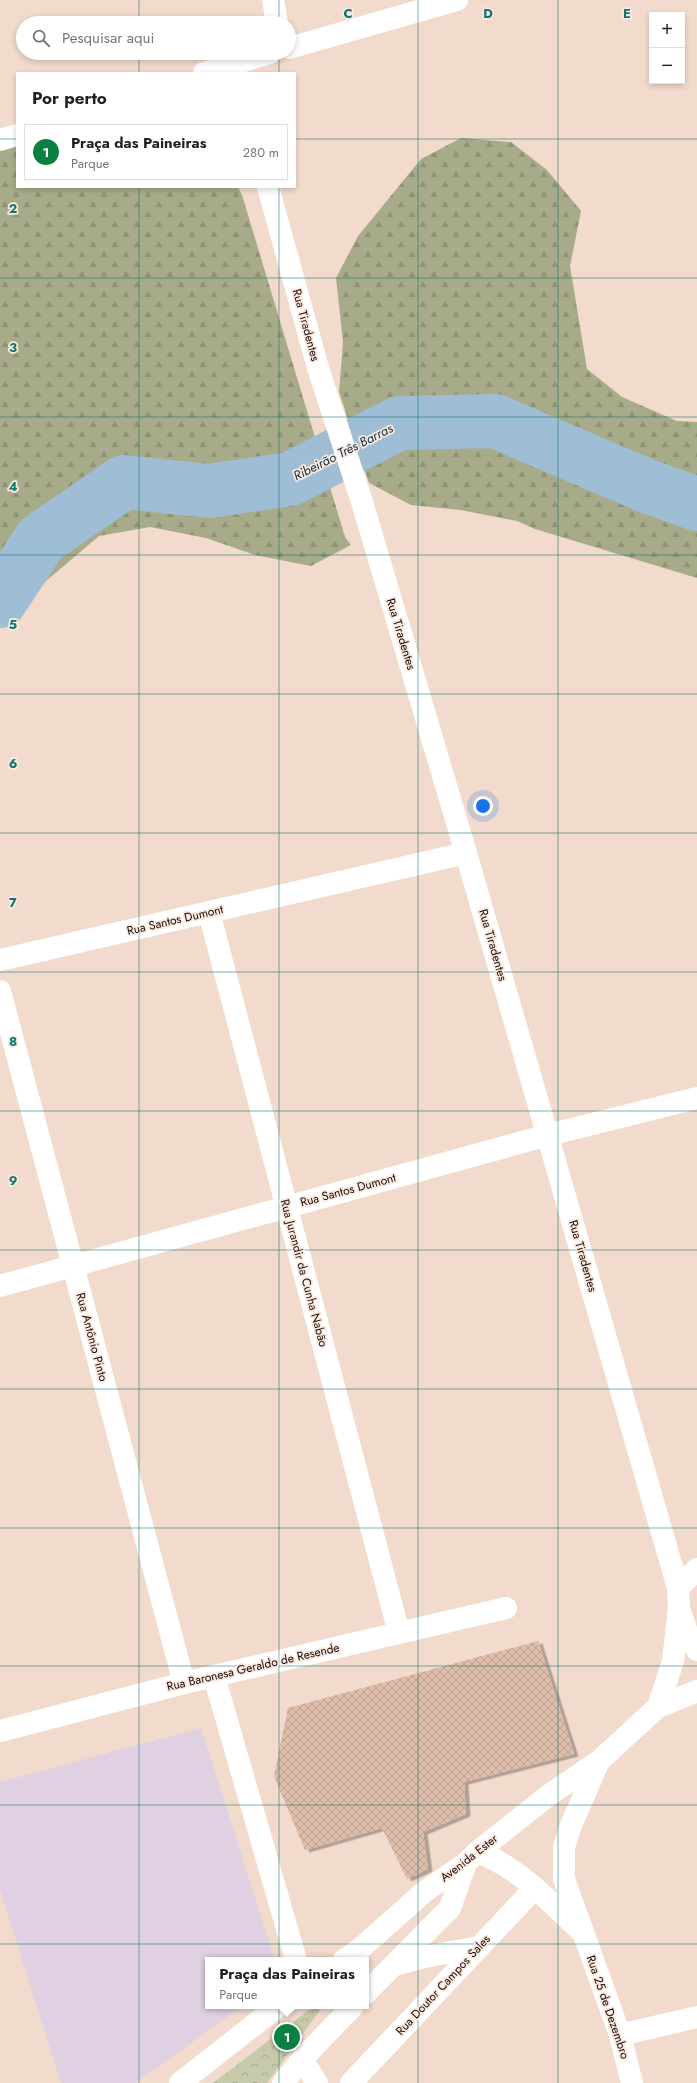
<!DOCTYPE html>
<html lang="pt">
<meta charset="utf-8">
<style>
body{margin:0;font-family:Jost,sans-serif;background:#f2f2f2;color:#202124}
.controls{position:absolute;right:12px;top:12px;display:grid;overflow:hidden;border-radius:0px;box-shadow:0 2px 6px #0003}
.controls button{width:36px;height:36px;display:grid;place-items:center;padding:0;border:0;border-bottom:1px solid #e0e0e0;background:#fff;color:#202124;font:20px sans-serif}
.you{position:absolute;left:483px;top:806px;width:14px;height:14px;margin:-10px;border:3px solid #fff;border-radius:50%;background:#1a73e8;box-shadow:0 0 0 6px #1a73e833}
.badge{display:grid;place-items:center;width:26px;height:26px;border-radius:50%;background:#0b8043;color:#fff;font-size:13px;font-weight:700}
.pin{position:absolute;translate:-50% -50%;border:2px solid #fff;box-shadow:0 1px 4px #0006}
.popup{position:absolute;left:205px;top:1957px;width:164px;height:52px;box-sizing:border-box;display:grid;place-content:center;border-radius:0px;background:#fff;filter:drop-shadow(0 1px 3px #0005);font-size:13px;white-space:nowrap;color:#757577}
.popup b{font-size:15px;color:#202124}
.popup::after{content:'';position:absolute;left:50%;top:100%;margin-left:-8px;border:8px solid transparent;border-top-color:#fff}
.list{margin:0;padding:0;list-style:none}
h2{display:flex;justify-content:space-between;align-items:center;height:52px;margin:0;padding:0 16px;font-size:17px}
h2 small{font-size:13px;font-weight:400;color:#757577}
.list li{display:grid;grid-template-columns:26px 1fr auto;gap:12px;align-items:center;box-sizing:border-box;height:56px;margin:0 8px 8px;padding:0 8px;border:1px solid #e0e0e0;border-radius:0px}
.list b{display:block;font-size:15px;white-space:nowrap}
.list p{margin:0;font-size:13px;white-space:nowrap;color:#757577}
.list em{font-size:13px;font-style:normal;color:#757577}
.icon{flex:none;width:22px;height:22px;fill:none;stroke:currentColor;stroke-width:2;stroke-linecap:round;stroke-linejoin:round}
.map{position:relative;flex:none;width:697px;height:2083px;overflow:hidden}
.search{position:absolute;background:#fff;box-shadow:0 2px 6px #0003;left:16px;top:16px;width:280px;height:44px;display:flex;align-items:center;gap:10px;box-sizing:border-box;padding:0 14px;border-radius:22px;color:#757577;font-size:15px}
.panel{position:absolute;background:#fff;box-shadow:0 2px 6px #0003;left:16px;top:72px;width:280px;height:116px;border-radius:0px}
.map>svg:first-child{display:block}
.medical{fill:#dfd0e2}
.forest{fill:url(#forest-firs)}
.park{fill:url(#park-crowns)}
.lines{fill:none;stroke-linecap:round;stroke-linejoin:round}
.river{stroke:#9fbed5;stroke-width:54}
.building{fill:url(#building-cross-hatch);filter:url(#shadow)}
.minor{stroke:#fff;stroke-width:22}
.grid{fill:none;stroke:#0f766e;stroke-width:1;stroke-opacity:0.55}
.labels{text-anchor:middle;dominant-baseline:central;stroke-width:3.5;stroke-linejoin:round;paint-order:stroke}
.street-label{font-size:12px;fill:#140c08;stroke:#fce8de}
.water-label{font-size:13px;font-style:italic;fill:#042e45;stroke:#fce8de}
.grid-label{font-size:13px;text-anchor:middle;font-weight:bold;fill:#0f766e;stroke:#fce8de;stroke-width:3.5;stroke-linejoin:round;paint-order:stroke}
</style>
<div class="map">
<svg width="697" height="2083" viewBox="0 0 697 2083">
<defs>
<pattern id="forest-firs" width="22" height="20" patternUnits="userSpaceOnUse"><rect width="22" height="20" fill="#a8ab8a"/><path d="M5 1l3.5 6h-7zM16 11l3.5 6h-7z" fill="#909276"/></pattern>
<pattern id="park-crowns" width="20" height="18" patternUnits="userSpaceOnUse"><rect width="20" height="18" fill="#c6c9aa"/><path d="M2 6a3 3 0 1 1 6 0M12 15a3 3 0 1 1 6 0" fill="none" stroke="#a9ab91"/></pattern>
<pattern id="building-cross-hatch" width="8" height="8" patternUnits="userSpaceOnUse"><rect width="8" height="8" fill="#dfbdab"/><path d="M0 0l8 8M0 8l8-8" fill="none" stroke="#bea192"/></pattern>
<filter id="shadow"><feDropShadow dx="4.5" dy="2.5" stdDeviation="0" flood-color="#0004"/></filter>
</defs>
<rect width="100%" height="100%" fill="#f2dacd"/>
<path class="medical" d="M201 1728 275 1960H208V2006H242L136 2083H61L0 1890V1782Z"/>
<g class="forest">
<path d="M17 136V187H238L242 195 345 537 351 545 311 566 255 555 206 538 150 527 99 536 0 620V146Z"/>
<path d="M461 138 511 142 547 170 581 211 570 266 587 369 622 397 677 421 697 422V578L535 529 517 521 461 510 411 505 369 483 339 392 343 342 336 278 358 236 421 159Z"/>
</g>
<path class="park" d="M314 2006H323L267 2083H213Z"/>
<g class="lines">
<path class="river" d="M0 601 41 539 124 482 209 491 290 479 399 423 495 421 647 486 697 504"/>
</g>
<path class="building" d="M538 1641 574 1754 464 1782 466 1814 423 1832 428 1869 407 1879 382 1828 305 1850 274 1776 288 1708Z"/>
<g class="lines">
<g class="minor">
<path d="M273 0 277 23"/>
<path d="M289 48 457 0"/>
<path d="M204 73 270 53"/>
<path d="M0 140 17 135"/>
<path d="M268 187 318 368 362 502 466 853 678 1588 679 1607 673 1661 658 1707"/>
<path d="M209 912 399 1633"/>
<path d="M0 960 466 853"/>
<path d="M0 991 184 1683"/>
<path d="M0 1286 548 1135 697 1098"/>
<path d="M678 1588 697 1569"/>
<path d="M681 1614 689 1638 697 1650"/>
<path d="M214 1676 296 1960"/>
<path d="M0 1731 184 1683 506 1608"/>
<path d="M599 1761 571 1825 564 1847V1879L620 2035 632 2083"/>
<path d="M477 1852C518 1866 548 1901 580 1930"/>
<path d="M344 1960 360 1949 424 1892 466 1863 477 1852 549 1795 599 1761 658 1707 697 1691"/>
<path d="M394 1965 424 1957 479 1947"/>
<path d="M366 1993 450 1908 466 1863"/>
<path d="M620 2035 697 2017"/>
<path d="M302 2059 317 2083"/>
<path d="M180 2083 278 2006"/>
<path d="M283 2083 302 2059 353 2006"/>
<path d="M351 2083 535 1888"/>
</g>
</g>
<path class="grid" d="M139 0V23M279 0V23M418 0V2083M558 0V2083M139 53V73M279 53V73M0 139H17M295 139H697M139 187V2083M279 187V2083M0 278H697M0 417H697M0 555H697M0 694H697M0 833H697M0 972H697M0 1111H697M0 1250H697M0 1389H697M0 1528H697M0 1666H697M0 1805H697M0 1944H697"/>
<g class="labels">
<g class="street-label">
<text transform="translate(306 325) rotate(75)">Rua Tiradentes</text>
<text transform="translate(401 634) rotate(73)">Rua Tiradentes</text>
<text transform="translate(175 920) rotate(-13)">Rua Santos Dumont</text>
<text transform="translate(493 945) rotate(74)">Rua Tiradentes</text>
<text transform="translate(348 1190) rotate(-15)">Rua Santos Dumont</text>
<text transform="translate(583 1256) rotate(74)">Rua Tiradentes</text>
<text transform="translate(304 1273) rotate(75)">Rua Jurandir da Cunha Nabão</text>
<text transform="translate(92 1337) rotate(75)">Rua Antônio Pinto</text>
<text transform="translate(253 1667) rotate(-13)">Rua Baronesa Geraldo de Resende</text>
<text transform="translate(469 1858) rotate(-38)">Avenida Ester</text>
<text transform="translate(443 1985) rotate(-47)">Rua Doutor Campos Sales</text>
<text transform="translate(608 2007) rotate(71)">Rua 25 de Dezembro</text>
</g>
<g class="water-label">
<text transform="translate(343 452) rotate(-27)">Ribeirão Três Barras</text>
</g>
</g>
<g class="grid-label">
<text x="348" y="18">C</text>
<text x="488" y="18">D</text>
<text x="627" y="18">E</text>
<text x="13" y="213">2</text>
<text x="13" y="352">3</text>
<text x="13" y="491">4</text>
<text x="13" y="629">5</text>
<text x="13" y="768">6</text>
<text x="13" y="907">7</text>
<text x="13" y="1046">8</text>
<text x="13" y="1185">9</text>
</g>
</svg>
<div class="controls">
<button>+</button>
<button>−</button>
</div>
<div class="you"></div>
<div class="pin badge" style="left:287px;top:2037px">1</div>
<div class="popup"><b>Praça das Paineiras</b>Parque</div>
<div class="search"><svg class="icon" aria-label="search" viewBox="0 0 24 24"><circle cx="10" cy="10" r="6"/><path d="M15 15l6 6"/></svg>Pesquisar aqui</div>
<section class="panel">
<h2>Por perto<small></small></h2>
<ul class="list">
<li><span class="badge">1</span><div><b>Praça das Paineiras</b><p>Parque</p></div><em>280 m</em></li>
</ul>
</section>
</div>
